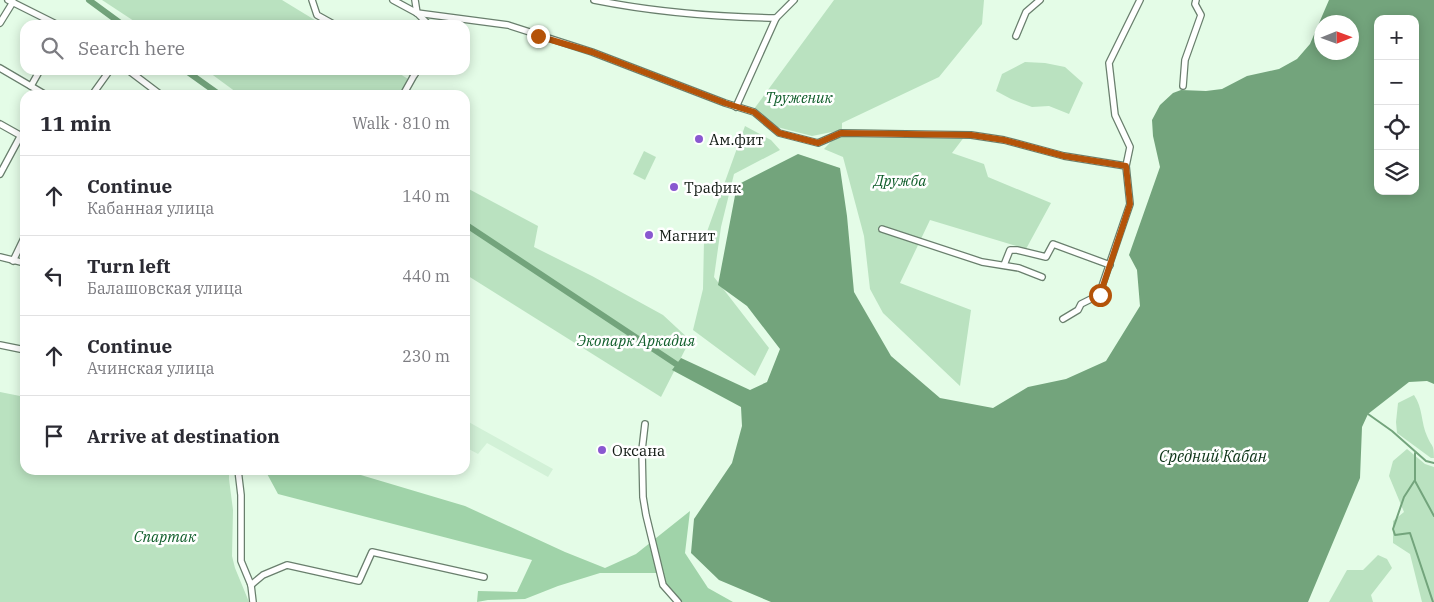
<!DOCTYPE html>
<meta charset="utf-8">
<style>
body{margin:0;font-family:"IBM Plex Serif",serif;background:#f7f7f7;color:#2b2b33}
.controls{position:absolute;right:15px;top:15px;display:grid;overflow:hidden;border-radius:10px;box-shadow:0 2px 12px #0003}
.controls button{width:45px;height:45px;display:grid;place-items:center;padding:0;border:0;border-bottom:1px solid #e1e1e2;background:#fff;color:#2b2b33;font:25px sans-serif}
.compass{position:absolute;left:1314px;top:15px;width:45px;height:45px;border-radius:50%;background:#fff;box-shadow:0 2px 12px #0003;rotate:89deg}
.stop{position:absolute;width:15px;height:15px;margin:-11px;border:4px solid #b45309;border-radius:50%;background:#fff}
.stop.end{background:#b45309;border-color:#fff;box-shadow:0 1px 5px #0008}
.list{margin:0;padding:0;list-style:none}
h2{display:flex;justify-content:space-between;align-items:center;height:65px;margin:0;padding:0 20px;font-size:21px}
h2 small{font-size:16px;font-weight:400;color:#7c7c81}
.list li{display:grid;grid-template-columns:32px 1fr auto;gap:15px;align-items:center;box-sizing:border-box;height:80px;padding:0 20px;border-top:1px solid #e1e1e2}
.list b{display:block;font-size:19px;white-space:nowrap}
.list p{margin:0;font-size:16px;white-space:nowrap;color:#7c7c81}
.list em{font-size:16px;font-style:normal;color:#7c7c81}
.icon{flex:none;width:28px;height:28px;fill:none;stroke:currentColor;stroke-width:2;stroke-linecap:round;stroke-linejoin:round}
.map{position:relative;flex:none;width:1434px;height:602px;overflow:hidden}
.search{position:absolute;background:#fff;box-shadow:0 2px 12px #0003;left:20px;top:20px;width:450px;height:55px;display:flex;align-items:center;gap:12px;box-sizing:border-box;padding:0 18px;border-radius:15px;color:#7c7c81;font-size:19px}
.panel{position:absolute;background:#fff;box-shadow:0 2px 12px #0003;left:20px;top:90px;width:450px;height:385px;border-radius:15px}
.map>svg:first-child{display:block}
.built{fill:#d2f1d7}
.green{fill:#bae2c0}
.forest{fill:#a0d3a9}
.water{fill:#73a47c;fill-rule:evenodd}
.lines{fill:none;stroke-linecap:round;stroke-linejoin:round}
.stream{stroke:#73a47c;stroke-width:2}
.canal{stroke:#73a47c;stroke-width:6}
.street-casing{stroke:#697f6d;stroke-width:8}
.street{stroke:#fff;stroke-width:5.5}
.route{stroke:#b45309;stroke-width:6}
.poi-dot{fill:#8958d0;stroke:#fff;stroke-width:2}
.labels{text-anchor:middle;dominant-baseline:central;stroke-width:5;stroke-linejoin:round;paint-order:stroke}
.park-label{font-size:15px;font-style:italic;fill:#0f5d2a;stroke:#fff}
.poi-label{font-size:15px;fill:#0f1811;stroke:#fff;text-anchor:start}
.water-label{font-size:16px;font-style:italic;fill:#0d3418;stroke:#fff}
</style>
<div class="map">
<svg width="1434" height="602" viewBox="0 0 1434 602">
<rect width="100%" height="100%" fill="#e4fce7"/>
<path class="built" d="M465 420 553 469 548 477 487 443 478 454 465 447Z"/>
<g class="green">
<path d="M102 0H282L323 25H140Z"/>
<path d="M834 0H984L982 24 939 77 842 123V129L968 132 952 153 984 164 988 177 1051 203 1026 249 930 220 900 283 971 310 960 386 883 313 870 289 864 236 843 157 824 149 842 130 812 136 773 126 754 109Z"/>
<path d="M1025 62 1045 63 1065 67 1083 83 1069 114 1049 106 1032 107 1011 99 996 91 1002 74Z"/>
<path d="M206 70H394L408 79 399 95H240Z"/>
<path d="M745 126 771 140 780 150 734 174 721 227 714 277 769 348 755 376 693 330 703 289 704 240Z"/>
<path d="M644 151 656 157 645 180 633 174Z"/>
<path d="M465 187 538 226 534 247 592 276 663 315 690 340 661 397 465 274Z"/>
<path d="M0 392 25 397V470H229V479L233 510 232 556 235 568 249 602H0Z"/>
<path d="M1414 395C1423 408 1421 423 1427 436 1432 448 1434 443 1434 458H1431L1397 433 1396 422 1398 403Z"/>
<path d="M1407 449 1425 464 1434 467V602H1422L1410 554 1393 543V521L1404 512 1389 476 1393 461Z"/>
<path d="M1378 555 1387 559 1392 568 1371 595 1373 602H1329L1347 570H1363Z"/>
</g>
<path class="forest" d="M265 470H344L465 506 565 552 605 568 636 554 690 511 685 553 708 588 733 602H675L661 588 659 573H600L558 586 525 599 488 600 477 602 478 591 517 592 532 560 278 494Z"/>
<path class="water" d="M1329 0H1434V384L1427 381 1409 382 1368 414 1362 427 1360 478 1308 602H771L719 580 691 553 694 519 732 463 742 426 741 407 672 370 681 358 750 390 767 382 780 349 747 306 718 285 737 185 798 154 840 168 847 216 854 292 891 356 940 398 993 408 1028 387 1066 379 1106 361 1140 306 1137 270 1129 255 1160 167 1153 136 1152 120 1160 105 1173 93 1181 90 1206 91 1222 89 1247 76 1279 69 1297 59 1310 44ZM1378 19H1415V191H1378ZM1322 22H1352V52H1322Z"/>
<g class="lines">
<g class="stream">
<path d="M1368 414 1392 431 1426 461 1434 463"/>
<path d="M1415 453V480L1404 497 1393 529 1395 535 1410 533 1433 602"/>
<path d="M1415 481 1434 516"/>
</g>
<g class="canal">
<path d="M89 0 123 25"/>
<path d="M185 70 220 95"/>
<path d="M465 224 676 364"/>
</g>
<defs>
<g id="street">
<path d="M8 0 58 25"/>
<path d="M312 0 317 15 335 25"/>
<path d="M393 0 417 13 508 25 592 52 725 103 754 112 779 133 818 143 841 133 971 135 1004 140 1064 156 1126 166"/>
<path d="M415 0 417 13"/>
<path d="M594 0C654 12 715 17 776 18"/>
<path d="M417 13 429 25"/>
<path d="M0 23 13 2"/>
<path d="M1016 36 1026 12 1040 0"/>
<path d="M0 68 46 95"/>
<path d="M128 70 161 95"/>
<path d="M408 70 415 74"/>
<path d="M31 86 40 70"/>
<path d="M1183 86 1185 60 1201 15 1195 4 1196 0"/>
<path d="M92 95 110 70"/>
<path d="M403 95 417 70"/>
<path d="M736 107 776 18 794 0"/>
<path d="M0 124 25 138"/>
<path d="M0 174 21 135"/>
<path d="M882 229 982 262 1019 268 1042 277"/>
<path d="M0 257 25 263"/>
<path d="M13 261 25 236"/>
<path d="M1004 265 1010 250H1017L1046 257 1053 244 1110 265"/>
<path d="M1099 295 1130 204 1126 166 1130 147 1115 115 1109 63 1140 0"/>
<path d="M1063 319 1078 310 1081 304 1099 295 1106 294"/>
<path d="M0 345 25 350"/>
<path d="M645 424 642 450 643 497 646 515 663 585 678 602"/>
<path d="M238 470 241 495V561L251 585 253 602"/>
<path d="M251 585 263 575 287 565 359 581 372 552 484 577"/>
</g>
</defs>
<use href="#street" class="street-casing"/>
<use href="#street" class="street"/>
</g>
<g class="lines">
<path class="route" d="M538 36 592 52 725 103 754 112 779 133 818 143 841 133 971 135 1004 140 1064 156 1126 166 1130 204 1100 295"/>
</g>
<g class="poi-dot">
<circle cx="699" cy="139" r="5"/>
<circle cx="674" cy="187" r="5"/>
<circle cx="649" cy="235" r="5"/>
<circle cx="602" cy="450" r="5"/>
</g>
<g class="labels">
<g class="park-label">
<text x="799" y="97">Труженик</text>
<text x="900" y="180">Дружба</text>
<text x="636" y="340">Экопарк Аркадия</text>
<text x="165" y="536">Спартак</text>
</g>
<g class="poi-label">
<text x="709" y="139">Ам.фит</text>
<text x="684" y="187">Трафик</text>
<text x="659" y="235">Магнит</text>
<text x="612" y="450">Оксана</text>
</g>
<g class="water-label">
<text x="1213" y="456">Средний Кабан</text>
</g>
</g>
</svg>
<div class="controls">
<button>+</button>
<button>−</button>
<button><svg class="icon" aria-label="locate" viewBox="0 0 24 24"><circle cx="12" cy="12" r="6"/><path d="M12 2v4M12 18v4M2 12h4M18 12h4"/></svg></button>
<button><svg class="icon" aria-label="layers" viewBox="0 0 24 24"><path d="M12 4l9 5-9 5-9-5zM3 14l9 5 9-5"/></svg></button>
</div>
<svg class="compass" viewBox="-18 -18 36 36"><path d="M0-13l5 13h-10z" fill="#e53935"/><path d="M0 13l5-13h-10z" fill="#7c7c81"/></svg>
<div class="stop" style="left:1100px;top:295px"></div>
<div class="stop end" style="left:538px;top:36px"></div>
<div class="search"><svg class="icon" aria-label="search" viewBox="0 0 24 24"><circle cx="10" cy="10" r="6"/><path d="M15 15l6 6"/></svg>Search here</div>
<section class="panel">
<h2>11 min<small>Walk · 810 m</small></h2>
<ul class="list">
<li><svg class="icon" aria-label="ahead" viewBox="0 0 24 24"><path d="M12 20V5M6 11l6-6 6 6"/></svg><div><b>Continue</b><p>Кабанная улица</p></div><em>140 m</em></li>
<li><svg class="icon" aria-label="left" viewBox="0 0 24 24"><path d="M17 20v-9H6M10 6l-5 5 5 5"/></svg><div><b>Turn left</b><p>Балашовская улица</p></div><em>440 m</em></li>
<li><svg class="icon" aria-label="ahead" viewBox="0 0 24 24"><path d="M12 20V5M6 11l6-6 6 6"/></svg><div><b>Continue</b><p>Ачинская улица</p></div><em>230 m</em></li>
<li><svg class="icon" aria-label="arrive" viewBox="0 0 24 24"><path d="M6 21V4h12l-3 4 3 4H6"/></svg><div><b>Arrive at destination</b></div></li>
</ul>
</section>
</div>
